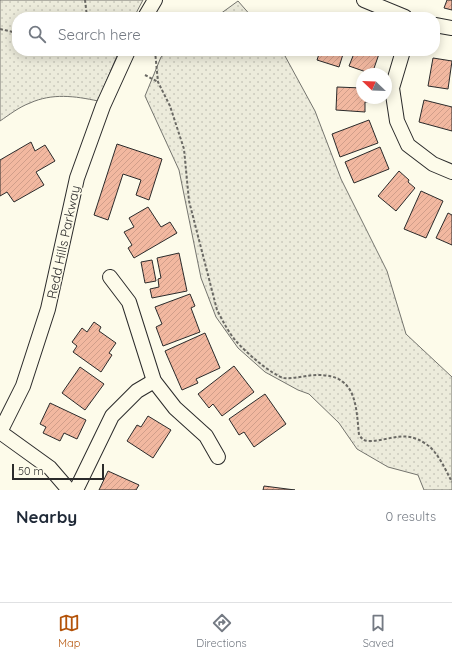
<!DOCTYPE html>
<style>
body{margin:0;font-family:Quicksand,sans-serif;background:#f6f6f7;color:#1f2937}
.compass{position:absolute;left:356px;top:68px;width:36px;height:36px;border-radius:50%;background:#fff;box-shadow:0 2px 10px #0003;rotate:293deg}
.scale{position:absolute;left:12px;bottom:10px;width:92px;box-sizing:border-box;padding-left:4px;border:2px solid #2b2b2b;border-top:0;font-size:11px;line-height:14px;white-space:nowrap;color:#2b2b2b;-webkit-text-stroke:3px #fdfbea;paint-order:stroke}
.list{margin:0;padding:0;list-style:none}
h2{display:flex;justify-content:space-between;align-items:center;height:52px;margin:0;padding:0 16px;font-size:17px}
h2 small{font-size:13px;font-weight:400;color:#747a83}
.icon{flex:none;width:22px;height:22px;fill:none;stroke:currentColor;stroke-width:2;stroke-linecap:round;stroke-linejoin:round}
.map{position:relative;flex:none;width:452px;height:490px;overflow:hidden}
.search{position:absolute;background:#fff;box-shadow:0 2px 10px #0003;left:12px;right:12px;top:12px;height:44px;display:flex;align-items:center;gap:10px;box-sizing:border-box;padding:0 14px;border-radius:16px;color:#747a83;font-size:15px}
.sheet{height:112px;background:#fff}
nav{display:flex;justify-content:space-around;align-items:center;box-sizing:border-box;height:56px;border-top:1px solid #e0e1e3;background:#fff;font-size:11px;color:#747a83}
nav a{display:grid;justify-items:center;gap:2px}
nav .on{color:#b45309}
.map>svg:first-child{display:block}
.grass{fill:url(#grass-dots);stroke:#74746e}
.building{fill:url(#building-hatch);stroke:#2b2b2b}
.lines{fill:none;stroke-linecap:round;stroke-linejoin:round}
.minor-casing{stroke:#2b2b2b;stroke-width:16}
.path{stroke:#6a6964;stroke-width:2;stroke-dasharray:3 2;stroke-linecap:butt}
.minor{stroke:#fdfbea;stroke-width:14}
.labels{text-anchor:middle;dominant-baseline:central;stroke-width:3;stroke-linejoin:round;paint-order:stroke}
.street-label{font-size:13px;fill:#2b2b2b;stroke:#fdfbea}
</style>
<div class="map">
<svg width="452" height="490" viewBox="0 0 452 490">
<defs>
<pattern id="grass-dots" width="8" height="8" patternUnits="userSpaceOnUse"><rect width="8" height="8" fill="#ecebdb"/><path d="M2 2h.1M6 6h.1" fill="none" stroke="#cbcabc" stroke-width="1.8" stroke-linecap="round"/></pattern>
<pattern id="building-hatch" width="6" height="6" patternUnits="userSpaceOnUse"><rect width="6" height="6" fill="#f2b8a0"/><path d="M-1 1l2-2M0 6l6-6M5 7l2-2" fill="none" stroke="#d09e8a"/></pattern>
</defs>
<rect width="100%" height="100%" fill="#fdfbea"/>
<g class="grass">
<path d="M0 0H143L134 17H17V51H119L98 101C75 96 52 93 30 103 19 107 9 115 0 121Z"/>
<path d="M238 1 252 17H216Z"/>
<path d="M169 51H281L285 56 315 111 341 179 387 271 406 334 452 377V490H424L418 475 388 467 357 449 339 423 309 394 298 390 265 372 238 348 216 317 201 278 179 170 145 96 161 57Z"/>
</g>
<g class="building">
<path d="M447 0H452V10L444 8Z"/>
<path d="M320 51H344L339 67 317 60Z"/>
<path d="M355 51H380L372 74 349 66Z"/>
<path d="M433 58 452 61 448 89 428 86Z"/>
<path d="M337 87 362 88V98H370V102H365V112L336 110Z"/>
<path d="M424 100 452 107V131L419 122Z"/>
<path d="M369 120 378 143 340 157 332 134Z"/>
<path d="M31 142 35 151 45 145 55 161 36 172 44 185 14 202 7 192 0 196V160Z"/>
<path d="M117 144 162 159 149 200 136 195 141 180 123 174 108 220 94 215Z"/>
<path d="M380 147 389 169 354 183 345 162Z"/>
<path d="M399 171 409 180 408 182 415 188 396 211 378 196Z"/>
<path d="M421 191 443 201 426 238 404 229Z"/>
<path d="M148 207 161 227 170 222 177 233 134 258 128 248 132 245 124 232 134 227 129 218Z"/>
<path d="M448 213 452 215V245L436 238Z"/>
<path d="M179 253 187 291 152 298 150 289 159 287 158 279 161 278 157 258Z"/>
<path d="M152 260 156 281 145 283 141 262Z"/>
<path d="M190 294 195 306 191 308 200 332 163 346 156 327 162 324 155 307Z"/>
<path d="M94 322 101 327 99 331 116 343 109 353 112 355 101 372 73 352 77 346 72 342 82 328 87 332Z"/>
<path d="M205 333 220 368 196 379 198 383 182 390 165 351Z"/>
<path d="M234 366 254 392 222 416 213 404 209 408 198 394Z"/>
<path d="M80 367 104 384 85 410 62 393Z"/>
<path d="M265 394 286 424 254 447 244 432 239 435 229 419Z"/>
<path d="M50 403 86 420 77 439 64 433 60 441 43 433 46 427 40 424Z"/>
<path d="M148 416 171 430 153 458 127 441 137 425 141 427Z"/>
<path d="M108 471 139 485 136 490H99Z"/>
<path d="M264 486 295 490H263Z"/>
</g>
<g class="lines">
<defs>
<g id="minor">
<path d="M364 0 405 17"/>
<path d="M145 17 155 0"/>
<path d="M435 25 452 28"/>
<path d="M403 51 392 88 397 121 408 145 433 164 452 172"/>
<path d="M110 277 129 302 154 381 175 408 206 436 218 457"/>
<path d="M0 432 23 386 48 309 77 178 103 106 128 51"/>
<path d="M0 432 50 468 69 490"/>
<path d="M76 490 112 416 137 391 154 381"/>
</g>
</defs>
<use href="#minor" class="minor-casing"/>
<g class="path">
<path d="M85 0 87 17"/>
<path d="M30 17 37 13 49 17"/>
<path d="M0 29 13 32 17 30"/>
<path d="M155 51 158 82 170 106 184 149 189 201 217 310C223 321 228 332 236 341 243 350 273 376 284 378 295 379 306 375 317 375 357 374 356 406 359 435 362 439 364 441 369 441 390 441 404 429 426 444 438 452 445 469 452 482"/>
<path d="M145 75 158 82"/>
</g>
<use href="#minor" class="minor"/>
</g>
<g class="labels">
<g class="street-label">
<text transform="translate(63 242) rotate(-78)">Redd Hills Parkway</text>
</g>
</g>
</svg>
<svg class="compass" viewBox="-18 -18 36 36"><path d="M0-13l5 13h-10z" fill="#e53935"/><path d="M0 13l5-13h-10z" fill="#747a83"/></svg>
<div class="scale">50 m</div>
<div class="search"><svg class="icon" aria-label="search" viewBox="0 0 24 24"><circle cx="10" cy="10" r="6"/><path d="M15 15l6 6"/></svg>Search here</div>
</div>
<section class="sheet">
<h2>Nearby<small>0 results</small></h2>
<ul class="list">
</ul>
</section>
<nav>
<a class="on"><svg class="icon" aria-label="map" viewBox="0 0 24 24"><path d="M3 6l6-2 6 2 6-2v14l-6 2-6-2-6 2zM9 4v14M15 6v14"/></svg>Map</a>
<a><svg class="icon" aria-label="directions" viewBox="0 0 24 24"><path d="M12 3l9 9-9 9-9-9zM9 14v-3h6M13 9l2 2-2 2"/></svg>Directions</a>
<a><svg class="icon" aria-label="saved" viewBox="0 0 24 24"><path d="M7 4h10v16l-5-4-5 4z"/></svg>Saved</a>
</nav>
